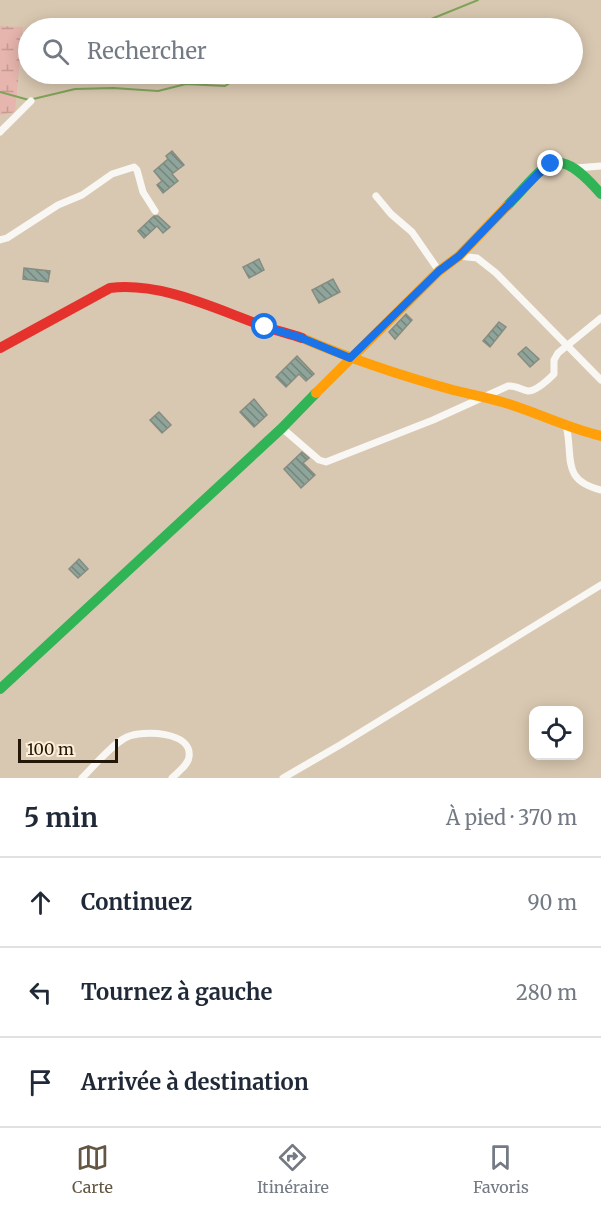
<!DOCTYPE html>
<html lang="fr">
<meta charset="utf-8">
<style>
body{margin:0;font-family:Merriweather,serif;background:#f2f2f3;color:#1f2937}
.controls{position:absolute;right:18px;bottom:18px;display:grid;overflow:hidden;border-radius:12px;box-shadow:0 3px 15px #0003}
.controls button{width:54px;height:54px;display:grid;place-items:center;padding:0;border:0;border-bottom:2px solid #e0e1e3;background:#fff;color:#1f2937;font:30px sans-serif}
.scale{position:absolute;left:18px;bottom:15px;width:100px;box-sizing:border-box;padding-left:6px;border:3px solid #231808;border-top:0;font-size:16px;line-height:21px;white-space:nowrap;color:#231808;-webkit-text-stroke:4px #feefd9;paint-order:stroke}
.stop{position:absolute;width:18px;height:18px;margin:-14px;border:4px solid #1a73e8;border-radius:50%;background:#fff}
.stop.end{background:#1a73e8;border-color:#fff;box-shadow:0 2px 6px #0008}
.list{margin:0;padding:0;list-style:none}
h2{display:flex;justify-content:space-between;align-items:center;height:78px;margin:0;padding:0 24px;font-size:26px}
h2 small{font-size:20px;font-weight:400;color:#747a83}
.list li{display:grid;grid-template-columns:39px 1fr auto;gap:18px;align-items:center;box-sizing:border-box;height:90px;padding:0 24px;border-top:2px solid #e0e1e3}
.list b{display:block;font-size:22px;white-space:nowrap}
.list em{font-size:20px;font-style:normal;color:#747a83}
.icon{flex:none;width:33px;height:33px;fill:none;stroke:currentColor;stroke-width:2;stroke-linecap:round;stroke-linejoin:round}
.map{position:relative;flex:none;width:601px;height:778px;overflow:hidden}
.search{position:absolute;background:#fff;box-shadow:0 3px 15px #0003;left:18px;right:18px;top:18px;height:66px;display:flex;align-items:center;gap:15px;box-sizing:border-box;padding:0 21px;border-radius:33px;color:#747a83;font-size:22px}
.sheet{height:348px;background:#fff}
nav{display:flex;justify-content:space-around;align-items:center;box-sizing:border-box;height:84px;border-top:2px solid #e0e1e3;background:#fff;font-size:16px;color:#747a83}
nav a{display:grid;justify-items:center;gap:3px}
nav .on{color:#635643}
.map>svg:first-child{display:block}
.wetland{fill:url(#wetland-marsh)}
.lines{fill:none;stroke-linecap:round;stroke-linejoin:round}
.stream{stroke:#7fa459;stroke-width:2}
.building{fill:url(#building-back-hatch);stroke:#868c81;stroke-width:1.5}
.street{stroke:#f9f7f3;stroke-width:7}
.fast{stroke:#30b455;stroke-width:10}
.slow{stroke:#ff9f0a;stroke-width:10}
.jam{stroke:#e5322d;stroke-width:10}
.route{stroke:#1a73e8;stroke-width:8}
</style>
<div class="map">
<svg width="601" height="778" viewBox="0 0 601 778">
<defs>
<pattern id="wetland-marsh" width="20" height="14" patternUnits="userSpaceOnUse" patternTransform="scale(1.5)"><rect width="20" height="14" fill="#e6b5ad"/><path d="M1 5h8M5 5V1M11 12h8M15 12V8" fill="none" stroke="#c59b93"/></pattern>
<pattern id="building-back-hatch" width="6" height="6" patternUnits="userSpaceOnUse" patternTransform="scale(1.5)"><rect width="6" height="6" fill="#8fa49a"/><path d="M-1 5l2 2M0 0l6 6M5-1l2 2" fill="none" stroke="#74857c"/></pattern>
</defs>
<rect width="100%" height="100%" fill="#d9c8b1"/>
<path class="wetland" d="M0 26 23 27 15 112 0 115Z"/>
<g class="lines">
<g class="stream">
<path d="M409 28 478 0"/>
<path d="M0 92 29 100 75 89 113 88 158 91 186 84 225 86 244 74"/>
</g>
</g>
<g class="building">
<path d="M172 151 184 165 172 174 178 181 163 193 157 185 162 181 154 171 168 159 166 156Z"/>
<path d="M154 216H158L170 227 163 233 157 226 144 238 138 231Z"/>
<path d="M259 259 264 270 249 278 243 267Z"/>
<path d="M24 268 50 271 48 282 23 279Z"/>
<path d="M333 279 340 292 319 303 312 290Z"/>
<path d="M406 314 412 320 395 339 389 332Z"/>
<path d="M499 322 506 327 490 347 483 341Z"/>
<path d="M526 347 539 359 530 367 518 354Z"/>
<path d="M297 356 314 374 306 381 299 374 286 387 276 377Z"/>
<path d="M254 399 267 415 254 427 240 412Z"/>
<path d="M159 412 171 425 162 433 150 420Z"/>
<path d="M302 452 309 458 303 463 315 475 301 488 284 469Z"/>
<path d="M79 559 88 569 78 578 69 569Z"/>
</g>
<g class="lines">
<g class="street">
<path d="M0 132 31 101"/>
<path d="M576 168 601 166"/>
<path d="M376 196 391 214 412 232 439 271"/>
<path d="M0 240 7 238 58 205 82 195 112 174 134 167 137 170 143 192 155 211"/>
<path d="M459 256 477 258 496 273 601 380"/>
<path d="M566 425C574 457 560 480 601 490"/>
<path d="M282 428 319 460 326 462 433 420 508 386C516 385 521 390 528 391 536 391 548 380 554 374V360L558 353 601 318"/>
<path d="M82 778C94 766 112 744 127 737 142 730 193 731 189 757 188 765 178 772 172 778"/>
<path d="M283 778 340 745 601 585"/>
</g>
<g class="fast">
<path d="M507 206C548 164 554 140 601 194"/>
<path d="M0 689 282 428 316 393"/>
</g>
<g class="slow">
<path d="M302 338C351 359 402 376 453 390 469 394 486 397 502 402 536 412 567 428 601 436"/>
<path d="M316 393 439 271 459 256 507 206"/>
</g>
<path class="jam" d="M0 348 110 288C160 282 211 307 258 324 272 330 288 333 302 338"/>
</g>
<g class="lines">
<path class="route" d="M265 327 299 337 350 358 439 271 459 256 538 174 551 164"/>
</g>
</svg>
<div class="controls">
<button><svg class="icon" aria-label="locate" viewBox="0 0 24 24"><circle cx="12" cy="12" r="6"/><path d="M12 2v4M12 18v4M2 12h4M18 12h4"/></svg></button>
</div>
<div class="scale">100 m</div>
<div class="stop" style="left:265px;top:327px"></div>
<div class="stop end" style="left:551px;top:164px"></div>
<div class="search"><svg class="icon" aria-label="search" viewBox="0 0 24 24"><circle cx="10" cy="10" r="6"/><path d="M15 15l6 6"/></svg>Rechercher</div>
</div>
<section class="sheet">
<h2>5 min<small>À pied · 370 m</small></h2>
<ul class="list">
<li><svg class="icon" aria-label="ahead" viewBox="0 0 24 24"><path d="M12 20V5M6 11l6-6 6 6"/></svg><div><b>Continuez</b></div><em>90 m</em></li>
<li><svg class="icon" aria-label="left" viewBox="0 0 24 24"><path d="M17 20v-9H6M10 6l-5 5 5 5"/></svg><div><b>Tournez à gauche</b></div><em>280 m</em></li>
<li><svg class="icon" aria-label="arrive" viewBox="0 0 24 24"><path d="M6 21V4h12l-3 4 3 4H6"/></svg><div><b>Arrivée à destination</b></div></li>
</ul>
</section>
<nav>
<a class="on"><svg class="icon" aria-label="map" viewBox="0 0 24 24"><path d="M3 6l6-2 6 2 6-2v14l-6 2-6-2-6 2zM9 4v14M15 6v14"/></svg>Carte</a>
<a><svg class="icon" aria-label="directions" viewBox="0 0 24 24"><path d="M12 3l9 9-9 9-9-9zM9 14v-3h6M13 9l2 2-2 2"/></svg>Itinéraire</a>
<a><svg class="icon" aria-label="saved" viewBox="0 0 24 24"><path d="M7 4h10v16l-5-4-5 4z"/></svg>Favoris</a>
</nav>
